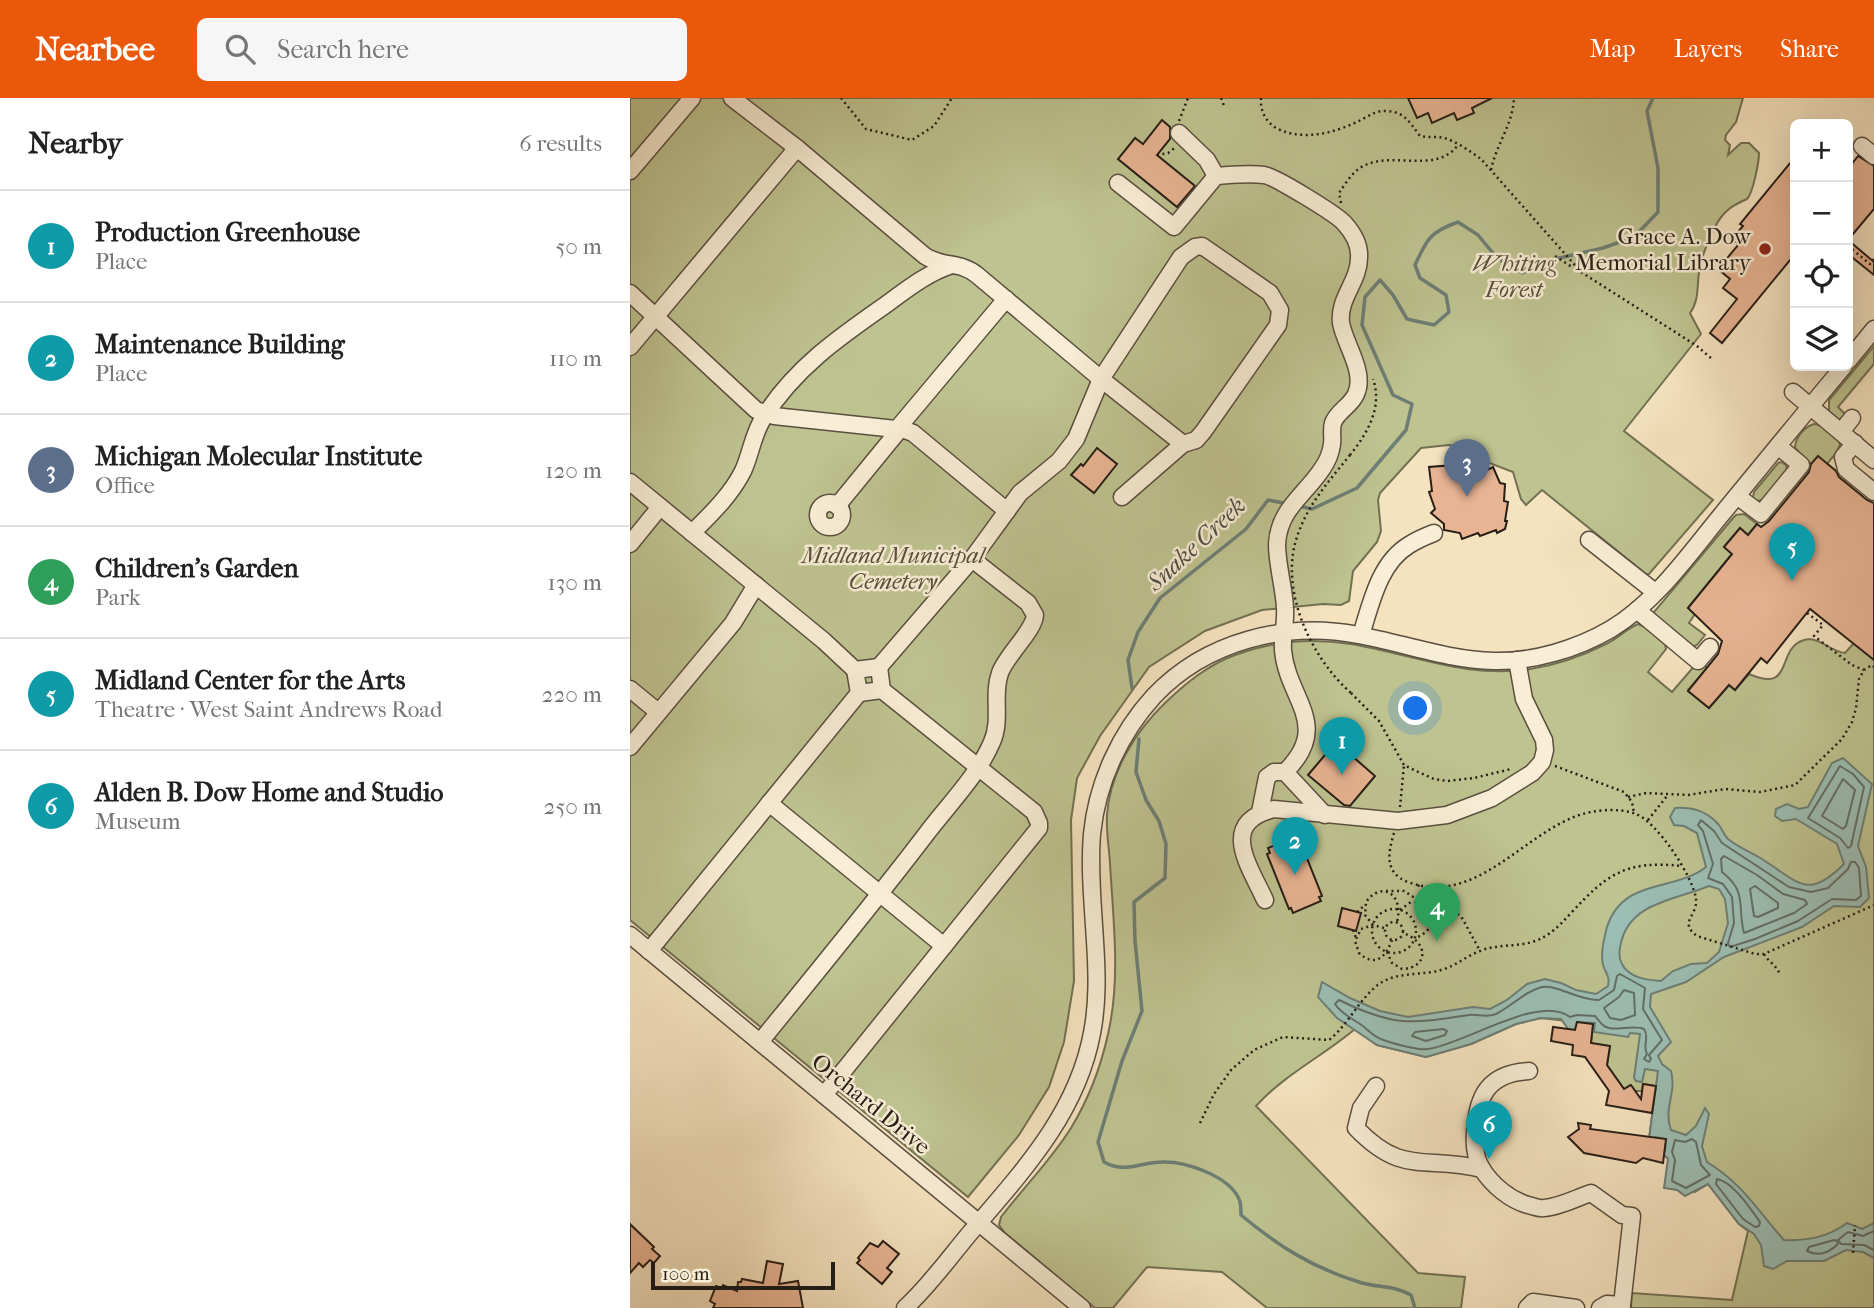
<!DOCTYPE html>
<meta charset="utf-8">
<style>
body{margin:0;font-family:"IM FELL French Canon",serif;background:#f6f6f6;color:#222}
.controls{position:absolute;right:21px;top:21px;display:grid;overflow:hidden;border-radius:10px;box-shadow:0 7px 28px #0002}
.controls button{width:63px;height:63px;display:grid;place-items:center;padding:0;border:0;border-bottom:2px solid #e0e0e0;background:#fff;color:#222;font:35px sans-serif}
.scale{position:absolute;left:21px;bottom:18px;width:184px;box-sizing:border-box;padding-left:7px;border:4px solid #271e16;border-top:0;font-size:19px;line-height:24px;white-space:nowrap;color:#271e16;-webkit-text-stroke:5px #f8edd5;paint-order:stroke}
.you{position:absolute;left:786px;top:611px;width:24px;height:24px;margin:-18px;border:5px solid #fff;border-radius:50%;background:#1a73e8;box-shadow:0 0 0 10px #1a73e833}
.badge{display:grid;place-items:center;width:46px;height:46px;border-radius:50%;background:#ea580c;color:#fff;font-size:23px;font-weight:700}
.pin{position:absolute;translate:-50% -58px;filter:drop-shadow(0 2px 4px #0008)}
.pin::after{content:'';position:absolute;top:37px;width:24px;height:21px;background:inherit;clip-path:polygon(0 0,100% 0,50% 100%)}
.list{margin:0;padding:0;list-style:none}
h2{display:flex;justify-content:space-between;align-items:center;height:91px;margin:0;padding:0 28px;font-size:30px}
h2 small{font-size:23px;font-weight:400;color:#767676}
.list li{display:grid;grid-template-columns:46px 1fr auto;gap:21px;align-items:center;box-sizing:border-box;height:112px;padding:0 28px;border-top:2px solid #e0e0e0}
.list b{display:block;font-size:26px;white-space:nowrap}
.list p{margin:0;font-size:23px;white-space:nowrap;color:#767676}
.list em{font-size:23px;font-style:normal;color:#767676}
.icon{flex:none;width:38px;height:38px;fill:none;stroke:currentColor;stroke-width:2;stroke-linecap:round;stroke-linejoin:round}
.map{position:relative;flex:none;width:1244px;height:1210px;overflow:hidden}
header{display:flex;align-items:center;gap:42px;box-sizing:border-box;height:98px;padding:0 35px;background:#ea580c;color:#fff}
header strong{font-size:33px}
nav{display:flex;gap:38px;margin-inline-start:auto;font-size:24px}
.search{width:490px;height:63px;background:#f6f6f6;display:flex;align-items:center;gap:18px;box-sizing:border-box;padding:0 24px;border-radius:10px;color:#767676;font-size:26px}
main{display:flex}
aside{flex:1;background:#fff}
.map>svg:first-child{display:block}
.green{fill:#bec390;stroke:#727053;stroke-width:2}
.water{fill:#9cbeb4;stroke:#6d7e75;stroke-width:2;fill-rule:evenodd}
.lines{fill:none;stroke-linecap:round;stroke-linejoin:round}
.shore{stroke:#626e65;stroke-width:2}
.stream{stroke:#6d7e75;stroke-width:3.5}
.building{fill:#e8b493;stroke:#271e16;stroke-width:2}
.minor-casing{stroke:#5a4f40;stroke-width:19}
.path{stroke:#271e16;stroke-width:2.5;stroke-dasharray:2 3.5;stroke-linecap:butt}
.minor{stroke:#f8edd5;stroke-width:16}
.path-bridge{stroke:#271e16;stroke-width:2.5;stroke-dasharray:2 3.5;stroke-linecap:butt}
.poi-dot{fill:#8f2418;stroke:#f8edd5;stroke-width:2.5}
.labels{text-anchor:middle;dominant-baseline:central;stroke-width:5;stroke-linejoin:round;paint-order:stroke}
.poi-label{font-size:23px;fill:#271e16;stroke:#f8edd5;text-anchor:end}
.park-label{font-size:23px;font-style:italic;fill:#54503b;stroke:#f8edd5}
.street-label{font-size:23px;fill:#271e16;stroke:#f8edd5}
.water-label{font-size:24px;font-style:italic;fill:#4a4e45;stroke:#f8edd5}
</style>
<header>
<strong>Nearbee</strong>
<div class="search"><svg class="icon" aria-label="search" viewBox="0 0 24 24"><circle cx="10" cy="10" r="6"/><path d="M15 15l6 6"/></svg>Search here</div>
<nav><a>Map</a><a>Layers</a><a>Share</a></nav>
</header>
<main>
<aside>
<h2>Nearby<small>6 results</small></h2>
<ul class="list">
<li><span class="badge" style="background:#0f9aa8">1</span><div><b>Production Greenhouse</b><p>Place</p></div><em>50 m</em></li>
<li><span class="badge" style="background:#0f9aa8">2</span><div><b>Maintenance Building</b><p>Place</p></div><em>110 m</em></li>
<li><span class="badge" style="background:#5c6f8a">3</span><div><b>Michigan Molecular Institute</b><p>Office</p></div><em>120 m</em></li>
<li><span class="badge" style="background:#2e9e5b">4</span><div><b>Children's Garden</b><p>Park</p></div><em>130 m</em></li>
<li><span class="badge" style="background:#0f9aa8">5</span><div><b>Midland Center for the Arts</b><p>Theatre · West Saint Andrews Road</p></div><em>220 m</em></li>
<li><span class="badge" style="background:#0f9aa8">6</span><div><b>Alden B. Dow Home and Studio</b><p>Museum</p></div><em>250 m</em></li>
</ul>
</aside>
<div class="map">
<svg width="1244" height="1210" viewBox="0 0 1244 1210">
<rect width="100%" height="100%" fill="#f5e3bf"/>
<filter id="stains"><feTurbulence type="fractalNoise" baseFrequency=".00286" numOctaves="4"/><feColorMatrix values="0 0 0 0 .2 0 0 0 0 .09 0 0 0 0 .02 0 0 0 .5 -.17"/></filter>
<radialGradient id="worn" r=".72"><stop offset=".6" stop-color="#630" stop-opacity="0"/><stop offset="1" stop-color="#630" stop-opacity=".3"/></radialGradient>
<g class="green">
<path d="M0 0H1113L1106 24 1096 37 1095 42 1100 47 1098 57 1111 45H1119L1129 55C1129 64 1123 95 1117 101 1117 101 1108 105 1107 106 1096 111 1088 122 1083 133 1077 145 1071 162 1069 174 1067 189 1069 203 1060 215L1071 236 994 333 1083 402 1019 476H1016L912 392 896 407 891 401 883 374 854 363 840 351 819 347 791 350 750 395 748 402 751 433 747 444 723 473 719 503 711 507 693 506 632 512 575 533 519 569 470 638 447 680 441 722 444 883 434 944 419 989 389 1037 338 1099 0 822Z"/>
<path d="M1244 248V266L1208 309 1215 316 1212 321H1207L1199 314V302Z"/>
<path d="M1184 326C1194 327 1206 337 1210 346L1207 354 1197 366H1181L1165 350C1165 340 1174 329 1184 326Z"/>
<path d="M1151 364 1156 367 1157 372 1133 402 1126 403 1123 399 1124 394 1148 365Z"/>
<path d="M1114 416 1127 426 1118 437 1110 430 1094 449 1102 456 1058 510 1065 516 1059 525 1075 537 1067 547 1062 549 1024 518V514L1103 420 1106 417Z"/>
<path d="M1008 526 1015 529 1035 545 1036 551 1018 574 1042 594 1072 559 1073 566 1077 570 1058 592 1079 610 1099 587 1105 592 1119 576C1165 596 1145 551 1174 542 1189 538 1201 554 1215 555L1224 545 1244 562V1210H1001L1002 1195 1102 1202 1118 1133 1109 1126 1078 1086 1065 1094 1035 1053 1036 1041 1025 1039 1023 1042 1019 1041 1026 988 1013 986 1012 993H1005L1000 987 994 991 977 967 980 948 961 945 963 926 911 920 886 926 841 946 796 959 747 947 725 931C693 958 654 977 626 1008L788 1175 835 1179 831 1210H637L592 1174 517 1169 483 1210H465L375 1135 369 1127 371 1119C394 1089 421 1062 441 1030 458 1002 471 968 478 936 491 880 483 821 480 765 479 749 476 732 477 717 480 674 505 634 535 605 556 585 578 567 605 557 642 543 682 540 721 546 782 556 837 581 900 571 926 567 952 558 976 546 987 541 996 531 1008 526Z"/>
</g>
<path class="water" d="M1213 660 1242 686 1228 748 1236 769 1239 800 1230 809 1204 808 1172 829 1094 859 1056 884 1021 896 1020 909 1041 944 1028 958 1032 966 1041 973C1047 996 1033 1009 1041 1032L1056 1037 1066 1028 1075 1010 1079 1016 1072 1048 1077 1064C1113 1086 1127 1112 1154 1142 1178 1143 1198 1139 1217 1125L1232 1131 1244 1125V1160L1233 1154 1216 1152 1194 1163H1157L1143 1171 1134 1168 1131 1147 1124 1136 1109 1126 1078 1086 1055 1098 1047 1092 1034 1090 1038 1061 1030 1052 1035 1053 1036 1041 1025 1039 1023 1042 1019 1041 1028 973 1015 971 1012 984 1006 983 1004 980 1010 936 1000 935 998 939 964 934 965 925 947 924 945 932 938 931 931 921 911 920 886 926 841 946 796 959 747 947 707 920 688 899 692 884 720 900 750 913 778 919 843 909 860 911 877 902 897 886 915 881 931 885 946 892 966 896 978 888C980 878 976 876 973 867 970 856 974 840 977 829 993 779 1045 794 1076 769L1067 735 1054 728 1044 727 1040 719 1045 710C1063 709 1077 713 1089 727 1092 731 1094 737 1098 741 1109 750 1123 755 1135 763 1170 786 1179 801 1214 766L1207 746 1166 721 1152 723 1145 718 1146 711 1157 706 1169 711 1178 709 1202 665ZM1079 788 1089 791 1095 801 1098 825 1089 854 1077 865 1061 866 1043 873 1031 883C1017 882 999 880 992 866 988 859 989 852 991 845 1000 804 1046 802 1079 788Z"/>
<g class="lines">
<g class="shore">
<path d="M1210 668 1223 676 1234 689 1221 748 1218 750 1210 740 1178 720Z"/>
<path d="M1213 681 1225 692 1216 728 1213 731 1192 718Z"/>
<path d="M1071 722 1084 733 1092 745 1159 789 1181 794 1198 790 1218 771 1221 764H1225L1229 770 1231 798 1226 802 1202 801 1168 823 1125 841 1100 849 1098 845 1104 825 1102 799 1093 786 1078 780 1083 766 1073 733 1068 727Z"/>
<path d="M1094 758 1127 777 1153 796 1175 802 1177 806 1164 815 1114 835C1107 809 1118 794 1092 774L1091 761Z"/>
<path d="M1125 788 1148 805V810L1128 819 1124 818 1120 791Z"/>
<path d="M990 876 1015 890 1013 911 1032 942 1019 957 1021 961 1019 964 1014 961 1017 956C1012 948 1020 939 1014 931 1002 926 981 935 973 927 970 925 968 921 965 918L947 917 940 919C910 895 835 946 798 951 790 953 760 945 751 941 745 939 739 933 734 929 724 921 712 917 705 906L709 902C764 929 781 926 839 917 848 916 857 920 866 916 882 908 895 893 912 889 927 886 949 903 969 902L984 892 987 878Z"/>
<path d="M994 892 1004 895 1005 917 991 922 980 920 974 910 989 899Z"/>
<path d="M813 931 817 933 815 937 796 943 782 938 785 934Z"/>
<path d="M1062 1041 1066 1044 1071 1067 1080 1077 1056 1090 1042 1083 1045 1062 1042 1054 1045 1042 1055 1044Z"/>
<path d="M1087 1081C1103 1084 1120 1110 1130 1124L1129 1128 1125 1129 1113 1121 1086 1086Z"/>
<path d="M1244 1133 1233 1138 1218 1134 1208 1142 1211 1146 1234 1147 1244 1152"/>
<path d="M1204 1142 1207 1143 1208 1146C1199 1155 1189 1159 1177 1153L1179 1149Z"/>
</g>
<g class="stream">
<path d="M669 408 682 411 727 390 776 332 782 306 763 297 732 227 735 199 750 182 763 197 777 221 804 227 819 214 816 197 790 180 785 167C797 141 800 134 828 124L848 137 867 160 892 175 925 161 973 150 1004 139 1028 114V70L1017 13 1023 0"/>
<path d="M502 590 498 562 508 534 530 500 616 431 638 402 658 406"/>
<path d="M509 641 506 674 516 702 529 723 536 746 535 780 504 804 505 843 512 913 492 963 468 1044 474 1064C495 1076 511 1064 532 1064 555 1063 599 1078 609 1101 611 1105 611 1112 611 1117 648 1148 683 1170 729 1184 747 1190 764 1187 781 1197L785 1210"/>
</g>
</g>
<g class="building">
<path d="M778 0H862L842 10 844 15 827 22 824 15 802 25 798 15 787 20Z"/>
<path d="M532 22 540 29V41L527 57 565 88 547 109 488 61 505 40 513 46Z"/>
<path d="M1228 58 1244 68V111L1218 142 1244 164V177L1218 156V71Z"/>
<path d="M1165 59V156L1092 245 1080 235 1107 201 1093 190 1100 181 1088 171 1109 146 1102 141 1113 128 1110 126Z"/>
<path d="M467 350 487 366 464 395 441 377 451 366 453 368Z"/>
<path d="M1188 358 1206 373 1209 379 1237 402 1244 405V562L1180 511 1137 565 1131 560 1105 592 1099 587 1079 610 1058 593 1088 556 1092 543 1058 510 1102 456 1094 449 1110 430 1118 437 1127 426 1131 429 1139 423 1179 374 1181 366Z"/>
<path d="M845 362 857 372 863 369 870 385 875 386 874 403 878 404 875 423H877L875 431 867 435 866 432 850 438 848 435 832 441 830 435 814 432V426L801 415 805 411 799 394 802 393 799 369 824 367V363L842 366Z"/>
<path d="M706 644 745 678 720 708 714 707 678 677Z"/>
<path d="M666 739 668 744 670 743 692 798 689 799 691 803 663 815 661 810 659 811 637 756 640 755 638 750Z"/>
<path d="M712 810 731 815 726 833 708 828Z"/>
<path d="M947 924 963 926 961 945 980 948 977 967 994 991 1001 987 1011 1001 1013 986 1026 988 1022 1015 976 1007 979 993 955 959 942 957 943 947 921 943 923 929 945 932Z"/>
<path d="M948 1025 961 1027 960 1031 1036 1041 1033 1065 1013 1060 1006 1065 954 1055 938 1039 949 1031Z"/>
<path d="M0 1126 24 1149 22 1151 30 1158 24 1165 20 1162 13 1169 9 1165 0 1175Z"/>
<path d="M253 1143 269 1156 257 1170 262 1174 252 1186 227 1165 230 1162 228 1160 240 1145 248 1149Z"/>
<path d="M137 1163 153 1166 149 1186 168 1183 173 1210H83L85 1206 80 1203 86 1188 92 1190 93 1187 107 1193 108 1184H111L112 1181 133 1185Z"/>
</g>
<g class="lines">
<defs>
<g id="minor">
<path d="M102 0 167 50 295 158C314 170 330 163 347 177L471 281 553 346 566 342 573 334 648 227 650 212 640 195 578 152 572 148 565 149 551 159 471 281 446 341 429 363 390 395 342 461 249 569"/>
<path d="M549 35 577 62 586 78C602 77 619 75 634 77 644 78 708 117 715 126 723 135 730 147 729 160 729 184 708 200 711 225 715 247 736 274 726 296 721 308 707 313 703 325 701 332 703 339 702 346 701 354 697 364 692 371 674 398 649 411 647 446 647 467 654 489 655 510 656 524 652 538 653 552 657 601 703 627 655 674H644L637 679 630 714"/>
<path d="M1232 48 1244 58"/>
<path d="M0 73 62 0"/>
<path d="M488 85 544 129 586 78"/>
<path d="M0 195 126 312 144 318 275 332 283 335 377 413"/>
<path d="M0 249 167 50"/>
<path d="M1218 263 1244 231"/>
<path d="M1163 294 1244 362"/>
<path d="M267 331 376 201"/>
<path d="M1211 334 1222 320"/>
<path d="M1225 345 1213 359 1216 371 1244 394"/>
<path d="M0 384 194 543 225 572 229 595 252 592 249 569 225 572"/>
<path d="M1107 398 1131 416 1171 367 1148 348"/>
<path d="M492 399 553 346"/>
<circle cx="200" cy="417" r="12"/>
<path d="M207 408 270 331"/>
<path d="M62 435C81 416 101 397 113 373 121 356 123 335 134 319 164 271 208 240 254 208 276 192 297 175 322 167"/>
<path d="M959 442 1025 494"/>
<path d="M0 446 30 409"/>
<path d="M1007 512 1068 563 1080 549"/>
<path d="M731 537C741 506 749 465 779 447 787 442 796 438 804 435"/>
<path d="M0 591 28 614"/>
<path d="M0 649 103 525 126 487"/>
<path d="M655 674 695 717"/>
<path d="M139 705 314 848"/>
<path d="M635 802C619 767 588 725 644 711L768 723 817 717 862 700 902 675 912 664 915 652 914 642 894 601 887 562"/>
<path d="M0 837 452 1210"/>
<path d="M19 853 229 595"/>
<path d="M130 944C186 875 243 806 297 735 319 706 348 677 362 644 372 622 362 597 370 575 377 556 404 533 405 517L398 505 342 461"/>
<path d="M899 973C859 975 847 997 845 1034 844 1046 845 1060 852 1071 862 1087 880 1102 898 1107 903 1108 909 1111 914 1110 930 1109 946 1100 961 1095L992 1117 1002 1118 992 1207"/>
<path d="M746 988 731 1010 726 1030C773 1079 795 1057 852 1071"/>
<path d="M194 997 409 730V725L404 714 252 592"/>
<path d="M275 1210C299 1188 319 1160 340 1135 392 1074 447 1016 462 935 468 904 467 874 465 843 463 808 459 771 462 736 467 685 490 635 524 598 576 543 656 523 728 537 773 545 817 562 864 563 903 564 947 551 981 531 1026 504 1059 456 1092 416 1133 366 1173 317 1214 268"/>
<path d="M897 1210 903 1204 946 1210"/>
<path d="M970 1210 977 1206 992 1207 991 1210"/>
</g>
</defs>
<use href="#minor" class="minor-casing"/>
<g class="path">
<path d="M211 0 236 31 282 42 304 28 322 0"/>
<path d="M591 0 595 10"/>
<path d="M631 0C630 13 636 25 648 31 674 43 703 35 727 24 737 19 746 12 757 13 775 14 780 25 790 38 799 40 806 38 814 40 826 43 841 54 851 61L951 174"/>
<path d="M549 23 558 0"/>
<path d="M527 57 538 55 546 49"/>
<path d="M861 72C866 47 883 26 884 0"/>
<path d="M711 105 709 95C714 88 719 79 726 73 755 48 804 79 828 47"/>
<path d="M1218 148 1240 166 1244 161"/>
<path d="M925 158 945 171"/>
<path d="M951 174 1067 248 1082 261"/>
<path d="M720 357C737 336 753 309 743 281"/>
<path d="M1177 515 1193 527 1184 538 1222 567 1234 572"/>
<path d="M721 595 749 623 774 667 784 672 804 681 817 683 844 680 881 671"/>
<path d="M925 668 994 694 1002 704 1004 715"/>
<path d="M998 699 1016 695 1058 697 1095 691 1130 694 1165 687 1212 641 1222 624 1226 610 1229 581 1234 572 1242 567 1244 569"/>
<path d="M770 709 774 667"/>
<path d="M1018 722 1037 698"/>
<path d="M764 735C758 755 754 775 778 784 843 808 889 741 944 719 961 712 988 709 1006 716 1027 724 1063 778 1066 801 1068 818 1048 824 1067 838L1125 856H1134L1244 807"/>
<path d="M788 787 799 799 831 818 849 851"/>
<path d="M756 793H774L791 804"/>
<circle cx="764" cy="833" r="22"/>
<path d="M770 812 781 804C796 804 805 814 801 829L791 838 785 839"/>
<path d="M727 814 735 807"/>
<circle cx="764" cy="833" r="9"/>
<path d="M743 827 735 817 736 804C752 782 774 796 767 824"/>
<path d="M754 830 743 827 731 831 725 843 729 855C745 870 756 859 762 842"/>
<path d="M723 832 726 840"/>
<path d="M757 854 762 865 772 871C799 870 799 844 773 835"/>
<path d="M1134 856C1139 865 1147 867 1150 877"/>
<path d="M570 1025 584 996 601 972 624 952 653 939 699 942C719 926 729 901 749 886 768 873 791 878 811 872 826 868 836 858 850 853 866 846 886 849 902 844 919 839 929 828 941 815 977 776 996 762 1052 768"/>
<path d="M1223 1155 1225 1127"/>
</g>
<use href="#minor" class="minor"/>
<path class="path-bridge" d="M720 357C700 382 677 407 667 439 649 492 681 560 721 595"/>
</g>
<circle class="poi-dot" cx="1135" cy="151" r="7"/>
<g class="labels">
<g class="poi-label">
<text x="1121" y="138">Grace A. Dow<tspan x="1121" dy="26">Memorial Library</tspan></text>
</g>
<g class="park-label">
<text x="884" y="165">Whiting<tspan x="884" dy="26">Forest</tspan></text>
<text x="263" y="457">Midland Municipal<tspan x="263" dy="26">Cemetery</tspan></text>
</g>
<g class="street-label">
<text transform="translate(241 1006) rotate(39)">Orchard Drive</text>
</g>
<g class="water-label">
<text transform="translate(566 446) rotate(-43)">Snake Creek</text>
</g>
</g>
<rect width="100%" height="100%" filter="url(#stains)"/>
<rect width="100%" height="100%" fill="url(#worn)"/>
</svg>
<div class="controls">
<button>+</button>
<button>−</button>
<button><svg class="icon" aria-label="locate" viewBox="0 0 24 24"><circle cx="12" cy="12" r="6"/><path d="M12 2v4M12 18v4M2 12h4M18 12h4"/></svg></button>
<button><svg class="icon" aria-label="layers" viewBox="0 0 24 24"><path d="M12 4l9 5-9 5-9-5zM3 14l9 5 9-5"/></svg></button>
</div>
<div class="scale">100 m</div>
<div class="you"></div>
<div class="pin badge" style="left:712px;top:677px;background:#0f9aa8">1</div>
<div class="pin badge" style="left:665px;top:777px;background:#0f9aa8">2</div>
<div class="pin badge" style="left:837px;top:399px;background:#5c6f8a">3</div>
<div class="pin badge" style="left:807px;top:843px;background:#2e9e5b">4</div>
<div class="pin badge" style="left:1162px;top:483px;background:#0f9aa8">5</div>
<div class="pin badge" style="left:859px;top:1061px;background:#0f9aa8">6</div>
</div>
</main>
